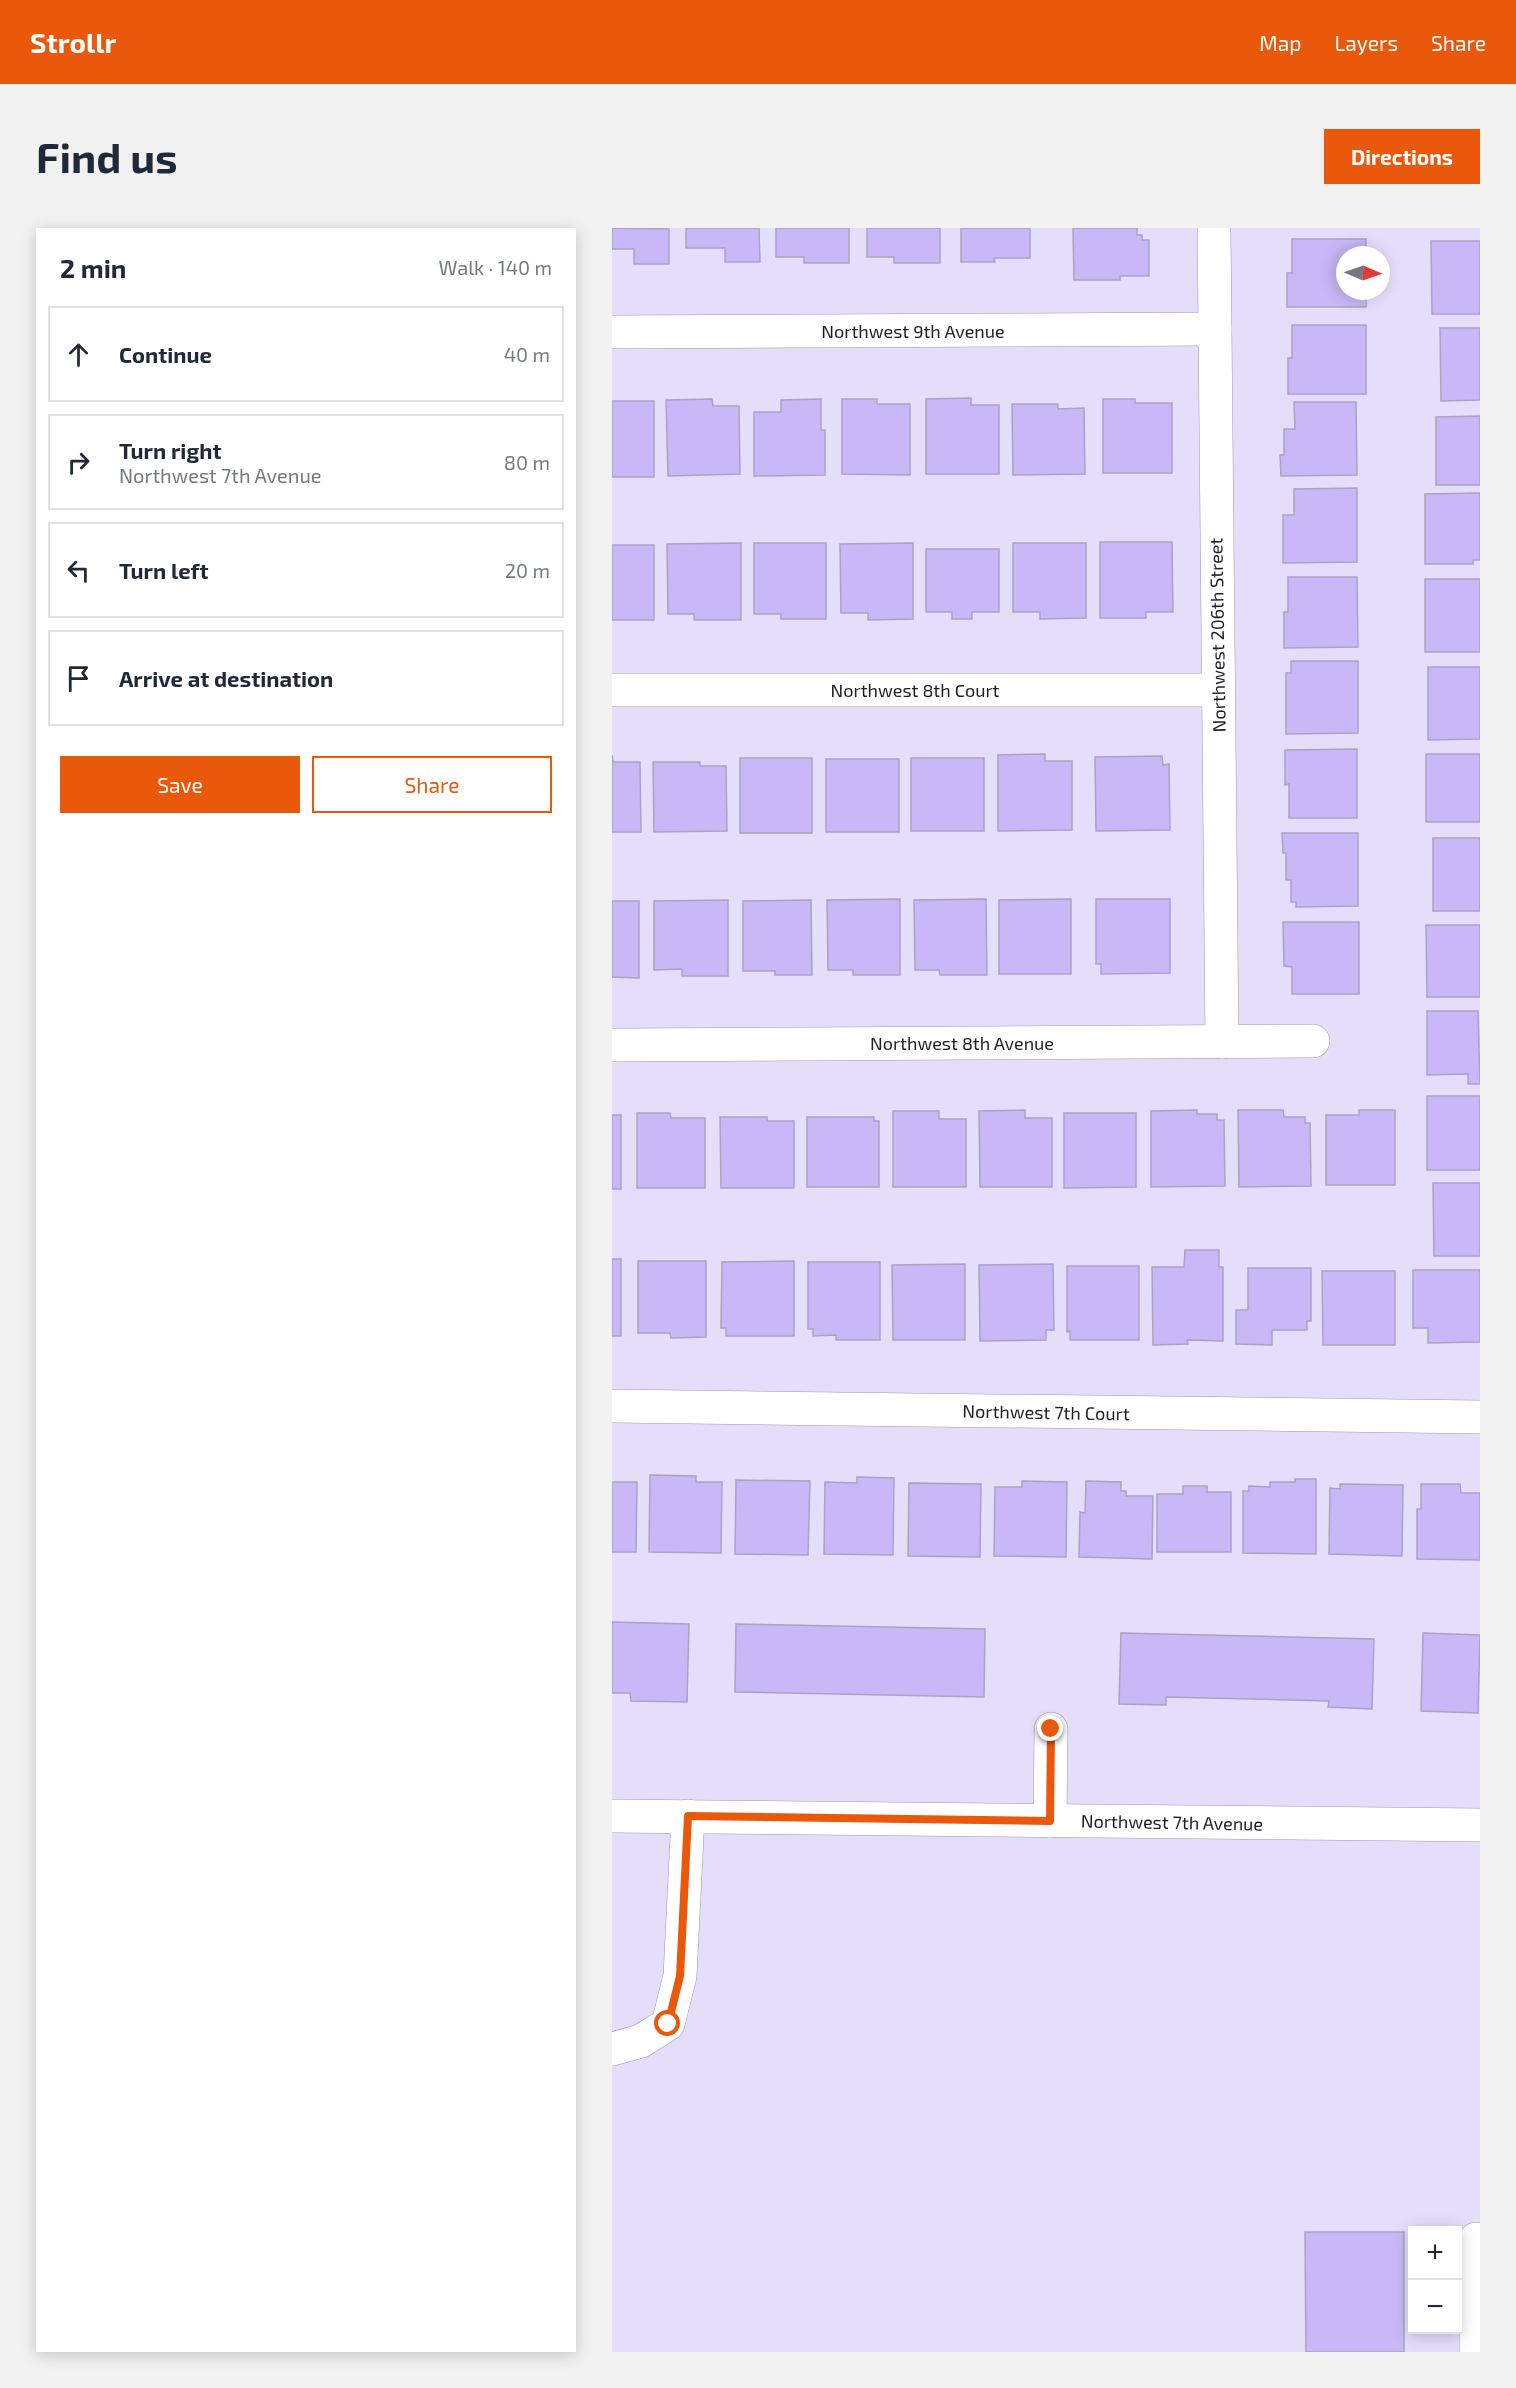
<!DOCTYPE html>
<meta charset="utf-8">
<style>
body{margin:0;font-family:"Exo 2",sans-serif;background:#f2f2f3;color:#1f2937}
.controls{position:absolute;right:18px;bottom:18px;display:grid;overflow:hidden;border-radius:0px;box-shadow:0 3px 15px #0003}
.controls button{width:54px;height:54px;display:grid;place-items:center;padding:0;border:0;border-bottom:2px solid #e0e1e3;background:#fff;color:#1f2937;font:30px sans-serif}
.compass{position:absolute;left:724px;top:18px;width:54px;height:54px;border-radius:50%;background:#fff;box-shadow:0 3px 15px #0003;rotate:92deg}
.stop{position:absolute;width:18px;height:18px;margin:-14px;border:4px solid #ea580c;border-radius:50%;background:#fff}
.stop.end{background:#ea580c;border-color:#fff;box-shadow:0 2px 6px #0008}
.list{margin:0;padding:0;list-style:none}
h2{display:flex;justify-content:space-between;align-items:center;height:78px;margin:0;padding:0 24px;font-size:26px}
h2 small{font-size:20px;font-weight:400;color:#747a83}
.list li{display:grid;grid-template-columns:39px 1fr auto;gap:18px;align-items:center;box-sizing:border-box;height:96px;margin:0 12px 12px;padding:0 12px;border:2px solid #e0e1e3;border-radius:0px}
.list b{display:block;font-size:22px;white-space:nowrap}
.list p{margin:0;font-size:20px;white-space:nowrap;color:#747a83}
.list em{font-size:20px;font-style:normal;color:#747a83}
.actions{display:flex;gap:12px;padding:18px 24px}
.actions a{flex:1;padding:14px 0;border:2px solid #ea580c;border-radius:0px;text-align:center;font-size:21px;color:#ea580c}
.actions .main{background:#ea580c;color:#fff}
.icon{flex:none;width:33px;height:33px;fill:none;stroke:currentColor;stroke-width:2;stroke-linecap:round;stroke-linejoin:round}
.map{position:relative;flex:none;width:868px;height:2124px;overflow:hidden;border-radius:0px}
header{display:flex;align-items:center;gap:36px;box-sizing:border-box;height:84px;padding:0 30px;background:#ea580c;color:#fff}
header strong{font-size:28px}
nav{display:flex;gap:33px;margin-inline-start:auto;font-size:21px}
.intro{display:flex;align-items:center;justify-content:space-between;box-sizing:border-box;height:144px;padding:0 36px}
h1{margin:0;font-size:42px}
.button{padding:15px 27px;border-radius:0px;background:#ea580c;color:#fff;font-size:21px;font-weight:700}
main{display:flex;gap:36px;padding:0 36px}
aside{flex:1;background:#fff;border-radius:0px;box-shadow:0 3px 15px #0003}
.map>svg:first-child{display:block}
.building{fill:#c8b8f8;stroke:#aaa2c3;stroke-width:1.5}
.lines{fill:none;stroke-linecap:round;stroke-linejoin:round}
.minor-casing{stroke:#9c94b5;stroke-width:34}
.minor{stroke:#fff;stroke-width:33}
.route{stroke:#ea580c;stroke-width:8}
.labels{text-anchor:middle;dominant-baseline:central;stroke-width:4.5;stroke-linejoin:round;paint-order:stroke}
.street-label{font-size:18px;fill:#1f1b28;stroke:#fff}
</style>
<header>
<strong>Strollr</strong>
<nav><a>Map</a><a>Layers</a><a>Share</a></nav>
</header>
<div class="intro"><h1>Find us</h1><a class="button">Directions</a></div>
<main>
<aside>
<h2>2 min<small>Walk · 140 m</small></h2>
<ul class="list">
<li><svg class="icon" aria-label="ahead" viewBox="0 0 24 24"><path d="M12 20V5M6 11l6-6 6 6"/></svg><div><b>Continue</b></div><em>40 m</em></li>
<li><svg class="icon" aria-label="right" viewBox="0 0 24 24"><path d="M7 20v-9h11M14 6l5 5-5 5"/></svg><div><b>Turn right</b><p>Northwest 7th Avenue</p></div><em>80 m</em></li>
<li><svg class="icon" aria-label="left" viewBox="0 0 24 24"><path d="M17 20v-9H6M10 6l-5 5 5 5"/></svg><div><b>Turn left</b></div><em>20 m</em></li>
<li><svg class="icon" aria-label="arrive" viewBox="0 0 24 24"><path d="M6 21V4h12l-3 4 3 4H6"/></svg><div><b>Arrive at destination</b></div></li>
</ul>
<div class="actions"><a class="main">Save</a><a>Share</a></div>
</aside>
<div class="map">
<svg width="868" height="2124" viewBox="0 0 868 2124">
<rect width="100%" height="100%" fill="#e5defb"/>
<g class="building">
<path d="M0 0 57 1V36H22V21H0Z"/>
<path d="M74 0H147L148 34H113V20H74Z"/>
<path d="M164 0H237V35H192V29H164Z"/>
<path d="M255 0H328V35H282V29H255Z"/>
<path d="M349 0H418V30H382L383 34H349Z"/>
<path d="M461 0H525V7H530V12H537V48H508V52H462Z"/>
<path d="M680 11H754V27H733V63H754V79H675V45H680Z"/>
<path d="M819 13H868V86H820Z"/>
<path d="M680 97H754V166H676V130H680Z"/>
<path d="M828 100H868V172L829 173Z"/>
<path d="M359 170V177H387V246H314V171Z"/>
<path d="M100 171 101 178H127L128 246 56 248 54 172Z"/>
<path d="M209 171V202H213V247L142 248V184H169V172Z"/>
<path d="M230 171H265V176H298V247L230 246Z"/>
<path d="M491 171H523V175H560V245H491Z"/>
<rect x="0" y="173" width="42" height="76"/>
<path d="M682 174H744L745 247 669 248 668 227H672V201H683Z"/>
<path d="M400 176H446V181L472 180 473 246 401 247Z"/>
<path d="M868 188V257H824V189Z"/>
<path d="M745 260V334L671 335V287H682V261Z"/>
<path d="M868 265V332H861V336H813V266Z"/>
<path d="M488 314H560L561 384H534V390H488Z"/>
<path d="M129 315V392H82V386H56L55 316Z"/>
<path d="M142 315H214V391H169V386H142Z"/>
<path d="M301 315V391L256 392V385H229L228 316Z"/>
<path d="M401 315H474V390L428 391V384H401Z"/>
<rect x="0" y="317" width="42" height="75"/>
<path d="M314 321H387V384H360V391H340V384H314Z"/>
<path d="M676 349H745L746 419 672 420V384H676Z"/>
<rect x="813" y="351" width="55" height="73"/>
<path d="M679 433H746V505L674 506V445H679Z"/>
<path d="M816 439H868V511L816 512Z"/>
<path d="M745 521V590H677V556L673 557V522Z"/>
<path d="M433 526V533H460V602L386 603V527Z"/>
<rect x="814" y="526" width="54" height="68"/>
<path d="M0 527 1 534H28L29 604H0Z"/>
<path d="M550 528 551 537 557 536 558 602 484 603 483 529Z"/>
<rect x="128" y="530" width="72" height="75"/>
<rect x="299" y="530" width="73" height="73"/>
<rect x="214" y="531" width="73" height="73"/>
<path d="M41 534H88V538H114L115 603 42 604Z"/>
<path d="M670 605H746V678L684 679V674H679V652H674V625H671Z"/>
<rect x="821" y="610" width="47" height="73"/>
<path d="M288 671V747H241V742H216L215 672Z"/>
<path d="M374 671 375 747H328L327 742H303L302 672Z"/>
<path d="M459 671V746H387V672Z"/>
<path d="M484 671H558V745L489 746V736H484Z"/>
<path d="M116 672V748H70V741L42 742V673Z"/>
<path d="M199 672 200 747H163V743H131V673Z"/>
<path d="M0 673H27V750L0 749Z"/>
<path d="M671 694H747V766H680V739L672 738Z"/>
<path d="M814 697H868V769H815Z"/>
<path d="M815 783H866L868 856H856V846L815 847Z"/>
<rect x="815" y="868" width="53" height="74"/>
<path d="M413 882V890H440V959H368L367 883Z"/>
<path d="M585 882V886H605V892H612L613 958 539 959V883Z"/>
<path d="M626 882H671L672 889H693V895H698L699 958 627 959Z"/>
<path d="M747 882H783V957H714V887H747Z"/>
<path d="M281 883H327V891H354V959H281Z"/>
<path d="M25 885H58L59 890H93V960H25Z"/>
<path d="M452 885H524V959L452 960Z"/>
<rect x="0" y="887" width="9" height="74"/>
<path d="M108 889H155V893H182V960H109Z"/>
<path d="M195 889H262V893H267V959H195Z"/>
<path d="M821 955H868V1028H822Z"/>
<path d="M573 1022H607V1039H611V1113L575 1112 576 1116 541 1117 540 1039H572Z"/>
<rect x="0" y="1031" width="9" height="77"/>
<path d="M26 1033H94V1109L59 1110 58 1105H26Z"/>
<path d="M182 1033V1108H114V1100H109L110 1034Z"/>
<path d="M196 1034H268V1112H224V1107L201 1108V1101H196Z"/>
<path d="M353 1036V1112H281L280 1037Z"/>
<path d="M441 1036 442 1102H434V1112L368 1113 367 1037Z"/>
<path d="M455 1038H527V1112H458V1103L455 1104Z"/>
<path d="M636 1040H699V1093H695V1102H660V1117L624 1116V1082H636Z"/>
<path d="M801 1042H868V1114L816 1115V1100H801Z"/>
<path d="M710 1043H783V1117H711Z"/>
<path d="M38 1247 84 1248V1254H110L109 1325 37 1324Z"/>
<path d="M245 1249 282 1250 281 1327 212 1326 213 1254 245 1255Z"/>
<path d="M683 1251H704V1326L631 1325V1263H637V1258L658 1259V1254H683Z"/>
<path d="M124 1252 198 1253 196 1327 123 1326Z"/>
<path d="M410 1253 455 1254 454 1329 382 1328 383 1259H410Z"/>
<path d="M474 1253 509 1254V1263H514V1268H541L540 1331 467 1329 468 1284 473 1285Z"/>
<path d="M0 1254H25L24 1324H0Z"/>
<path d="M297 1255 369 1256 368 1329 296 1328Z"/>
<path d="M728 1256 791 1257 790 1328 717 1326 718 1260 728 1261Z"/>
<path d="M809 1256H848L849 1265H868V1332L805 1331V1281H809Z"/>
<path d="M571 1258H595V1264H619V1324H545V1266H571Z"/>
<path d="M0 1394 77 1396 75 1474 19 1473 18 1465H0Z"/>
<path d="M124 1396 373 1401 372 1469 123 1464Z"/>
<path d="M509 1405 762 1411 760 1481 716 1479 717 1473 554 1469V1477L507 1476Z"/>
<path d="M811 1405 868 1407 866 1485 809 1483Z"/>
<path d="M693 2004H792V2124H694Z"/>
</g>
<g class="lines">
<defs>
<g id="minor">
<path d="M602 0 610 814"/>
<path d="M0 104 603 101"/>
<path d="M0 462H606"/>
<path d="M0 817 701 813"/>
<path d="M0 1178 868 1189"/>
<path d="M0 1588 868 1597"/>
<path d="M438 1593 439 1501"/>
<path d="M0 1821 29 1813 56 1796 68 1748 76 1588"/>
<path d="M864 2124V2011"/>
</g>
</defs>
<use href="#minor" class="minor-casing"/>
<use href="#minor" class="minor"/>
</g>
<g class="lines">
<path class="route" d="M56 1796 68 1748 76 1588 438 1593 439 1501"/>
</g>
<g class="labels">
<g class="street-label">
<text x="301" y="103">Northwest 9th Avenue</text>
<text transform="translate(605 407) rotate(-91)">Northwest 206th Street</text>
<text x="303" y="462">Northwest 8th Court</text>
<text x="350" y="815">Northwest 8th Avenue</text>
<text transform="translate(434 1184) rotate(1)">Northwest 7th Court</text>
<text transform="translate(560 1594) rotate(1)">Northwest 7th Avenue</text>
</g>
</g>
</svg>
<div class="controls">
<button>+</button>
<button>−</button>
</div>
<svg class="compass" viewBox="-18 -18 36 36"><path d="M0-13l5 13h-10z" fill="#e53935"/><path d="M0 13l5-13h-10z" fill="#747a83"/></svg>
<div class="stop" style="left:56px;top:1796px"></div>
<div class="stop end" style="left:439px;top:1501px"></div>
</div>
</main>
